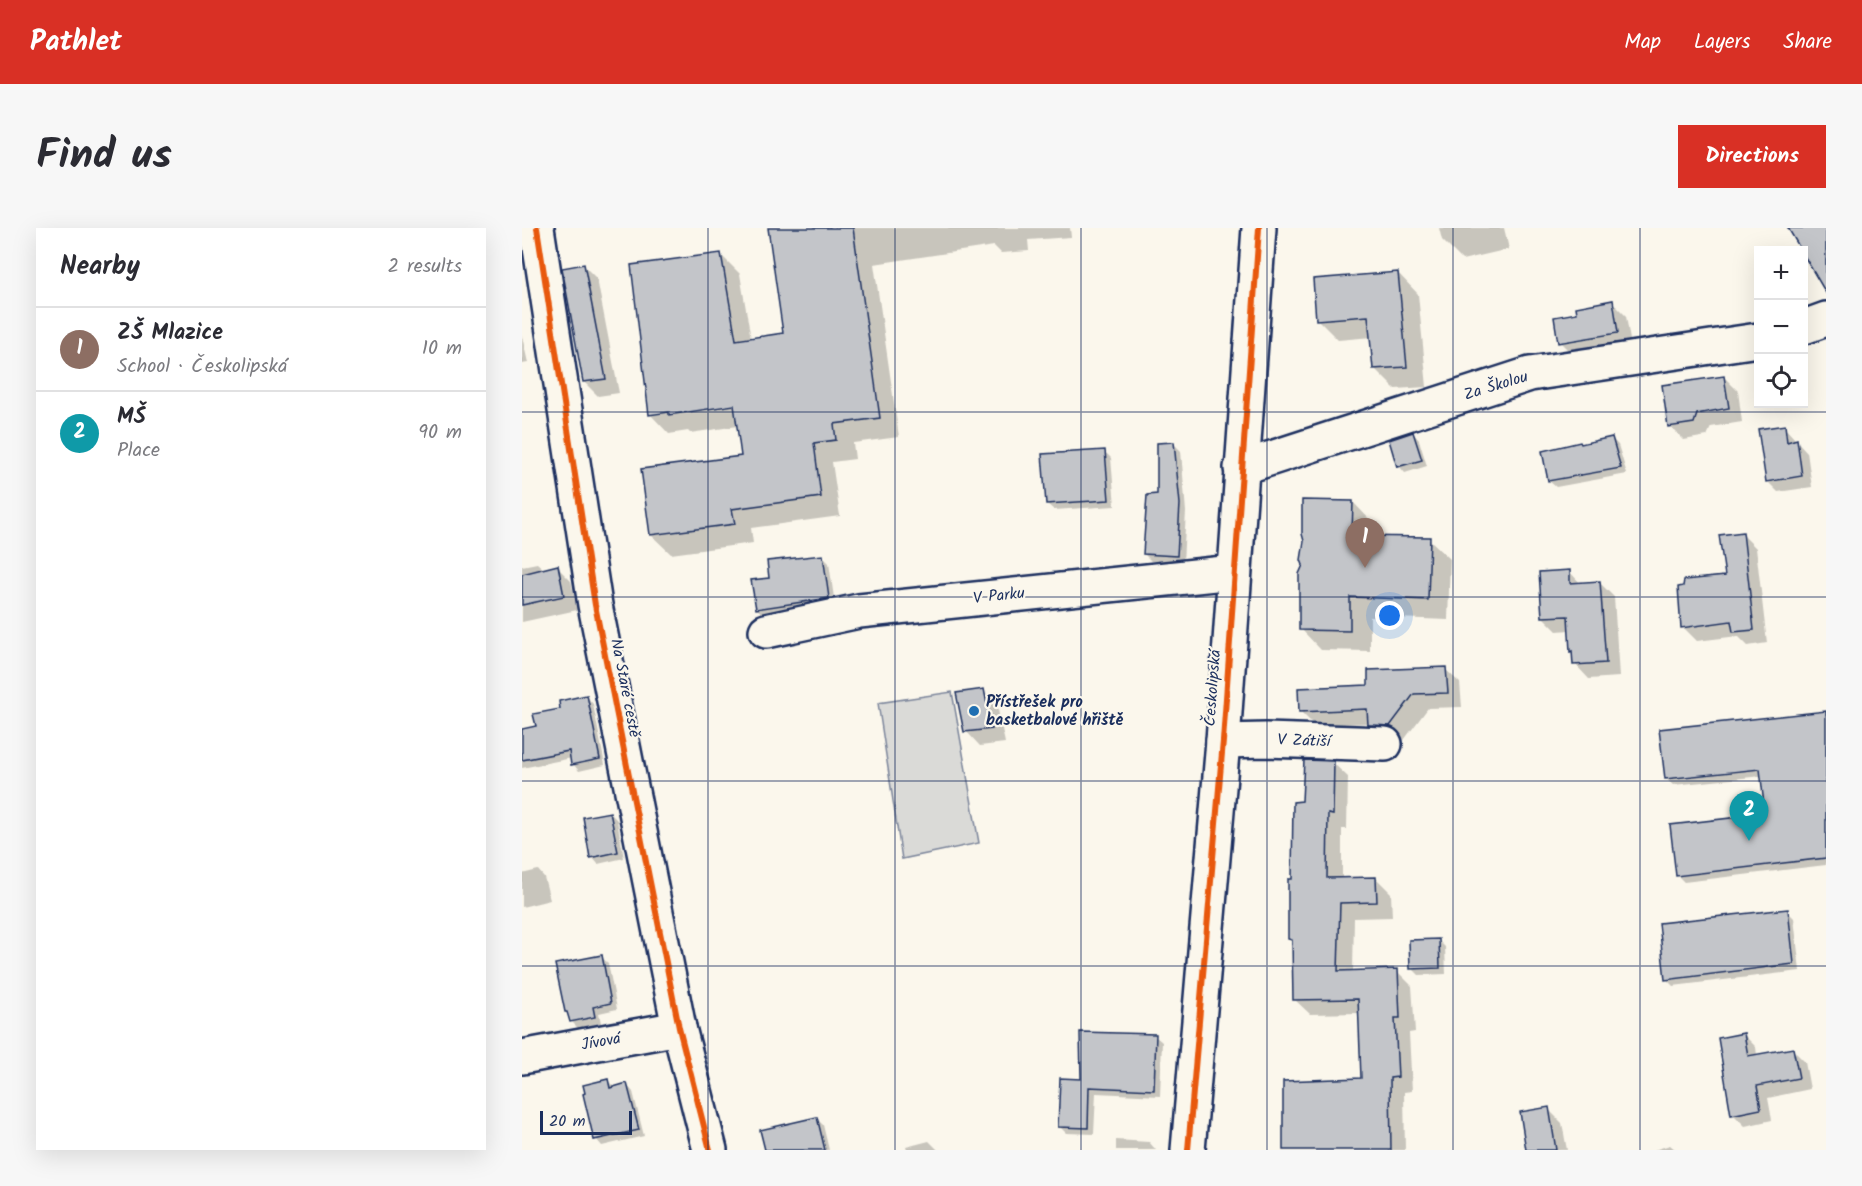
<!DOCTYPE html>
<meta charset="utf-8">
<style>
body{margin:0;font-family:Kalam,sans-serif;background:#f7f7f7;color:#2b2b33}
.controls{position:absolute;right:18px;top:18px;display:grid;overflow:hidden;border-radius:0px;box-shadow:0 6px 24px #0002}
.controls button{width:54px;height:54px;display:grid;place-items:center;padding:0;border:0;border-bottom:2px solid #e1e1e2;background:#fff;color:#2b2b33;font:30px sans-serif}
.scale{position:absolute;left:18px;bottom:15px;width:92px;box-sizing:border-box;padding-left:6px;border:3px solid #1b2f5e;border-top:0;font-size:16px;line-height:21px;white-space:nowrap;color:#1b2f5e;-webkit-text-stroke:4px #fbf7ec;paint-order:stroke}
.you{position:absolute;left:868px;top:388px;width:21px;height:21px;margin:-15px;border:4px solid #fff;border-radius:50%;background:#1a73e8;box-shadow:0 0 0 9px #1a73e833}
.badge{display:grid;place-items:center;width:39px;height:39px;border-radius:50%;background:#d93025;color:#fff;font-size:20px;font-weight:700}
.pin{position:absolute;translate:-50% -50px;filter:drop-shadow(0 2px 3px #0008)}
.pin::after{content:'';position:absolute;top:32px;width:21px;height:18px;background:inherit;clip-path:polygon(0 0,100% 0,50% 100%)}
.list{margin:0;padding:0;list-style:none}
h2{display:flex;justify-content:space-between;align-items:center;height:78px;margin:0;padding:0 24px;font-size:26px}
h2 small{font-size:20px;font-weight:400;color:#7c7c81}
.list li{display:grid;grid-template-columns:39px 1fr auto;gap:18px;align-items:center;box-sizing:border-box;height:84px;padding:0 24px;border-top:2px solid #e1e1e2}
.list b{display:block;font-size:22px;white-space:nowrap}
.list p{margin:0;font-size:20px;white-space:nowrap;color:#7c7c81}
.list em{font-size:20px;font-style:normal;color:#7c7c81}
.icon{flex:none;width:33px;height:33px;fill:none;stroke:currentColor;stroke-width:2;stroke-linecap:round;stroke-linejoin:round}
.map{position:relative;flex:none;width:1304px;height:922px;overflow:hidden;border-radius:0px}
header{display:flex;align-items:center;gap:36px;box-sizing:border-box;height:84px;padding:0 30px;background:#d93025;color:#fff}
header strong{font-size:28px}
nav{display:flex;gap:33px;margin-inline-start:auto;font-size:21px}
.intro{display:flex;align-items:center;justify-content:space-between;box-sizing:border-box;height:144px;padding:0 36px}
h1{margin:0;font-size:42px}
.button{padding:15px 27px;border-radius:0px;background:#d93025;color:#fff;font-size:21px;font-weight:700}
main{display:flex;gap:36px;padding:0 36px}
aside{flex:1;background:#fff;border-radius:0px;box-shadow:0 6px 24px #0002}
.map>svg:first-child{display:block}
.green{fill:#dadad7;stroke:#7a849a;stroke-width:1.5}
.shadow{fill:#0003}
.building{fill:#c3c5c9;stroke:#1b2f5e;stroke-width:1.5}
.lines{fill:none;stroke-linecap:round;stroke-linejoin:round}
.minor-casing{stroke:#1b2f5e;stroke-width:38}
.minor{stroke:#fbf7ec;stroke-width:33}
.cycleway-casing{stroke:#fbf7ec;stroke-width:10}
.cycleway{stroke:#e8590c;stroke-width:6}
.grid{fill:none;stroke:#1b2f5e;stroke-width:1.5;stroke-opacity:0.55}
.poi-dot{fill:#1f6fb2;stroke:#fbf7ec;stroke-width:2}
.labels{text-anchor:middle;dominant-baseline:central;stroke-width:4.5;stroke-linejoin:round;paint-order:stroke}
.street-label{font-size:16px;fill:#1b2f5e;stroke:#fbf7ec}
.poi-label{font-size:16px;font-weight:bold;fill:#1b2f5e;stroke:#fbf7ec;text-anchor:start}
</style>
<header>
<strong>Pathlet</strong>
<nav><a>Map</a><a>Layers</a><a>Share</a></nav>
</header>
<div class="intro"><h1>Find us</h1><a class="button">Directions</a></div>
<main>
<aside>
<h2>Nearby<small>2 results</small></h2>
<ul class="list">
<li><span class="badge" style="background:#8d6e63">1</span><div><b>ZŠ Mlazice</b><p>School · Českolipská</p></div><em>10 m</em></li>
<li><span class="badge" style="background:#0f9aa8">2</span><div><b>MŠ</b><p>Place</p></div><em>90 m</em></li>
</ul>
</aside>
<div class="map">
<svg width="1304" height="922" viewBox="0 0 1304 922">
<rect width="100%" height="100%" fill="#fbf7ec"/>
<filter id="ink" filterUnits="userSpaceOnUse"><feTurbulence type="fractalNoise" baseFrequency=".0167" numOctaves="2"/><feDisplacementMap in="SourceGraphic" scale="12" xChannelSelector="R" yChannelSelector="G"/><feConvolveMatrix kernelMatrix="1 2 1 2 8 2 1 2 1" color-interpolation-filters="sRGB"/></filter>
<g filter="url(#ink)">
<path class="green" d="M430 464 457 615 380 631 356 475Z"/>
<g class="shadow">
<path d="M247 0H548L549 9 506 12 507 23 479 25 472 18 352 36 377 209 331 215 333 231 310 234 318 288 229 300 231 315 149 326 129 307 221 229 216 198 168 205 166 203 147 206 128 186 198 26 218 46 229 111 263 106Z"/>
<path d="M917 0H982L987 21 940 32 920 12Z"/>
<path d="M61 37 75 51 97 165 76 168 62 154Z"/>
<path d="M876 45 896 66 905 159 873 161 852 140 850 109 816 112 796 92Z"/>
<path d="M1090 74 1104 88 1109 118 1052 128 1038 114 1056 87Z"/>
<path d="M0 108 6 135 0 136Z"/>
<path d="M1202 149 1216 163 1220 194 1189 199 1185 208 1162 212 1148 198Z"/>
<path d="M1262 199 1285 224 1290 259 1256 264 1245 253Z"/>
<path d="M891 205 897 212 905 238 883 245 877 238Z"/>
<path d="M1090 211 1096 217 1105 246 1034 259 1027 253 1059 217Z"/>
<path d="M652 216 659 223 664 284 661 334 629 333 622 326 636 267Z"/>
<path d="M583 224 589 230 593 278 532 282 525 276Z"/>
<path d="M831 274 851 295V310L907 311 928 331 926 392 848 389V423L799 422 779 401Z"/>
<path d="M1220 306 1234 320 1245 415 1226 418 1216 408 1175 413 1161 399 1204 350Z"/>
<path d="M300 328 307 335 313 377 242 387 235 381 249 351Z"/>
<path d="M15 335 23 342 35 339 49 353 55 382 0 394V338Z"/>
<path d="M1047 343 1059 356 1078 355 1092 369 1097 449 1067 451 1053 436 1048 402 1035 403 1021 389Z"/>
<path d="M923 441 938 455 940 479 906 480 882 512 862 510 848 495 792 497 778 483 848 459Z"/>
<path d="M461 463 475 477 483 515 458 518 444 503Z"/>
<path d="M65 469 71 476 83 537 57 543 51 536 50 530 0 540V502L16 499 40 482Z"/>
<path d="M1304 484V637L1162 654 1155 647 1244 588 1240 548 1151 557 1144 551Z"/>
<path d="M811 535 826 549 825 601H820V651L854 650 869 665 870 689 832 690 831 744 875 743 890 758 893 804 887 805 890 863 882 864 883 922H763L841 852 838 785 788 786 773 772 771 715 767 711 771 653 781 574Z"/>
<path d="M88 585 95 592 102 630 76 636 70 629Z"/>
<path d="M16 642 22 649 28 672 0 679V646Z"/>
<path d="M1265 683 1272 690 1278 743 1151 758 1144 751Z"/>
<path d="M916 712 923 719 924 746 897 747 890 740Z"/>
<path d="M79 729 86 735 95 781 77 785 79 795 56 800 49 793 44 784Z"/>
<path d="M1222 807 1234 819 1235 828 1271 822 1283 834 1288 861 1246 870 1250 892 1223 898 1211 886Z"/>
<path d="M633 808 640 814 638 868 574 865 572 906 544 905 537 898 560 853Z"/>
<path d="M85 852 93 860 105 857 111 864 122 908 80 918 74 911Z"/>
<path d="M1026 881 1040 895 1045 922H1006Z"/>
<path d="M295 891 301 897 307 922H244Z"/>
<path d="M594 912 627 914 634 922H594Z"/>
<path d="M407 913 416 922H385L384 919Z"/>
<path d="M1148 917 1154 922H1132Z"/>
</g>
<g class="building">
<path d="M246 0H331L358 190 312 196 314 212 292 215 299 269 210 281 213 296 128 307 119 241 219 228 212 177 147 187V184L127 187 109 37 199 25 214 112 261 105Z"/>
<path d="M1266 0H1304V65L1281 26V22H1279Z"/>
<path d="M62 36 84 151 61 154 40 40Z"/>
<path d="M876 44 885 139 851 141 846 88 794 92 791 51Z"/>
<path d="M1091 72 1096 105 1036 115 1032 89 1055 85 1054 79Z"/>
<path d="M1202 148 1207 180 1175 186 1172 195 1146 199 1140 157Z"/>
<path d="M1263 197 1265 214 1275 211 1280 248 1244 254 1236 201Z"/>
<path d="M891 204 900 232 875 239 867 212Z"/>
<path d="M1090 209 1099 240 1026 253 1020 223 1058 214 1059 216Z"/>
<path d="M652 214 658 276 655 328 621 326 625 267 635 266V215Z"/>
<path d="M583 222 587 272 524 276 520 226Z"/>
<path d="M780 272 831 273 830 308 908 309 906 372 828 369V403L777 402V346L781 337 779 332 782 313 780 306Z"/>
<path d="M1221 304 1232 402 1211 404 1209 393 1159 400 1156 359 1161 358 1162 352 1203 348 1197 307Z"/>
<path d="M301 327 307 370 234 381 229 352 247 350 245 333Z"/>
<path d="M36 337 42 368 0 377V346Z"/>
<path d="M1048 342V355L1078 353 1084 435 1051 437 1050 423 1048 424 1046 388 1020 389 1017 344Z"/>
<path d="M924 439 926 465 892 466 868 498 846 497 845 481 777 484 776 460 846 457V442Z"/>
<path d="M462 461 470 501 442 504 434 465Z"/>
<path d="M65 467 78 531 49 537 47 523 0 532V501L14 498 11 486 38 481 37 473Z"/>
<path d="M1304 483V630L1154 648 1148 597 1243 586 1238 541 1143 551 1137 501Z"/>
<path d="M782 532 812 533 811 587 806 586 805 650 854 649 855 674 818 675 816 743 876 741 878 790H873L876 849 868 850 869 922H761V853L839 850 836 771 771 772 770 712 766 711V651H770L771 574 780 573Z"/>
<path d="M88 584 96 624 68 630 61 589Z"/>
<path d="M1266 681 1272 736 1143 752 1137 695Z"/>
<path d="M917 711 918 740 888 741 887 712Z"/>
<path d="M80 727 89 775 71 779 73 789 48 794 45 784H43L33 736Z"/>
<path d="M558 804 634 806 632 862 567 859 566 900 536 899 538 850 559 851Z"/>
<path d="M1222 805 1226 828 1271 820 1277 850 1235 858 1239 881 1209 887 1196 810Z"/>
<path d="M86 851 88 860 105 855 117 902 72 912 61 866 63 865 61 857Z"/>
<path d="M1027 879 1034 922H1004L998 884Z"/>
<path d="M295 889 303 922H243L238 902Z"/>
</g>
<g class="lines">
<defs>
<g id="minor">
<path d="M15 0 73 377 157 800 188 922"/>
<path d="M1282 99 1304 91"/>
<path d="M719 240 1008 146 1236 112"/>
<path d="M244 403 337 383 712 344"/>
<path d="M701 513 744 512 863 516"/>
<path d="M0 829 157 800"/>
<path d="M666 922 701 513 737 0"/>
</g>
</defs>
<use href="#minor" class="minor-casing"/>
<use href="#minor" class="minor"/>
<defs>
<g id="cycleway">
<path d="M15 0 73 377 157 800 188 922"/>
<path d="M666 922 701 513 737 0"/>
</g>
</defs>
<use href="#cycleway" class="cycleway-casing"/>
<use href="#cycleway" class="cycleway"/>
</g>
</g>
<path class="grid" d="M186 0V922M373 0V922M559 0V922M745 0V922M931 0V922M1118 0V922M0 184H1304M0 369H1304M0 553H1304M0 738H1304"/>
<circle class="poi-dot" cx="452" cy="483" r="6"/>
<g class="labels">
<g class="street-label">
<text transform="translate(974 158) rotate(-17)">Za Školou</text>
<text transform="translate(477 368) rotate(-6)">V Parku</text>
<text transform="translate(103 460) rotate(79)">Na Staré cestě</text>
<text transform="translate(691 460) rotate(-86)">Českolipská</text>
<text transform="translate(782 513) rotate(2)">V Zátiší</text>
<text transform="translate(79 814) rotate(-10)">Jívová</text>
</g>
<g class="poi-label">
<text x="464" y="474">Přístřešek pro<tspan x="464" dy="18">basketbalové hřiště</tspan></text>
</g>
</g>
</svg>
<div class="controls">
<button>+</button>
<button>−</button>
<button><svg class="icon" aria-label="locate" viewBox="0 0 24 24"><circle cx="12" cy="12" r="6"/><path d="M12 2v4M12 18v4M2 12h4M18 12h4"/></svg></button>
</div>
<div class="scale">20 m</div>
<div class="you"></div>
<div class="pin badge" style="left:843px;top:340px;background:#8d6e63">1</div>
<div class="pin badge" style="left:1227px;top:613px;background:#0f9aa8">2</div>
</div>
</main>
